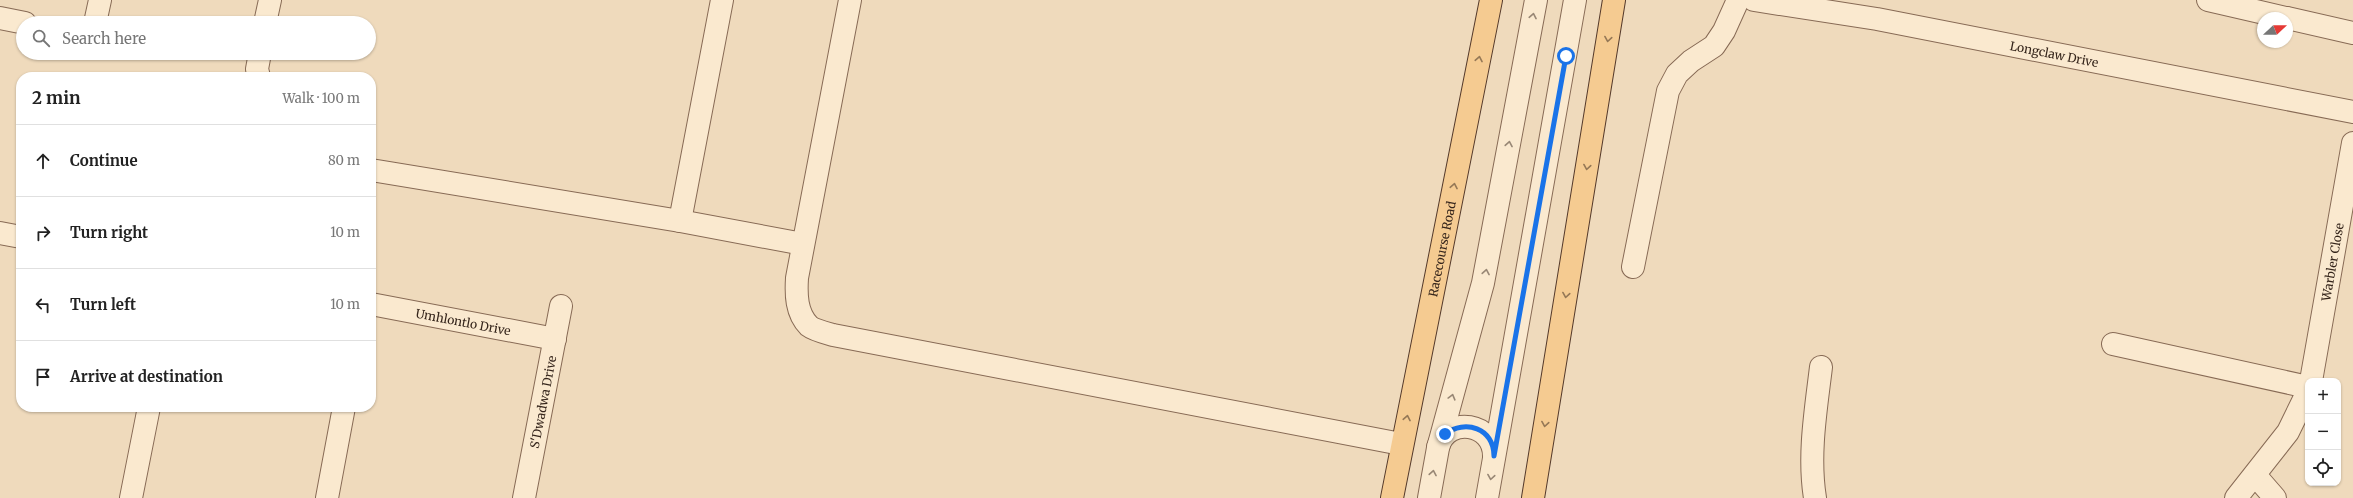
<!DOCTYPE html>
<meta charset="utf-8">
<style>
body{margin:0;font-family:Merriweather,serif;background:#f6f6f6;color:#222}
.controls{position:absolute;right:12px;bottom:12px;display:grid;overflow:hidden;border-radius:8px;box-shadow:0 1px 3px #0004}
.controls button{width:36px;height:36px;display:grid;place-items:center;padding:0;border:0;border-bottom:1px solid #e0e0e0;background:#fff;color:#222;font:20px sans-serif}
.compass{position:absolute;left:2257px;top:12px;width:36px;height:36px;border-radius:50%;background:#fff;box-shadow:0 1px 3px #0004;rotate:68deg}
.stop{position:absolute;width:12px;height:12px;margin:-9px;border:3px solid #1a73e8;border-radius:50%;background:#fff}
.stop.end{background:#1a73e8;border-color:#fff;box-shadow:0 1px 4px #0008}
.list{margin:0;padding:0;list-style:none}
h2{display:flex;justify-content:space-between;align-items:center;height:52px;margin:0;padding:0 16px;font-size:17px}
h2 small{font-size:13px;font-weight:400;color:#767676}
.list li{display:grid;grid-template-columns:26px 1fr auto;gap:12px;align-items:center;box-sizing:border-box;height:72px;padding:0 16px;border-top:1px solid #e0e0e0}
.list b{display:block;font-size:15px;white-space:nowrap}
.list em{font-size:13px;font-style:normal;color:#767676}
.icon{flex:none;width:22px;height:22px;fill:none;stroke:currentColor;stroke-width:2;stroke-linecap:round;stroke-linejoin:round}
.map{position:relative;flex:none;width:2353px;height:498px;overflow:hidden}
.search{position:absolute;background:#fff;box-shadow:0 1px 3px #0004;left:16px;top:16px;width:360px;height:44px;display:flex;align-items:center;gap:10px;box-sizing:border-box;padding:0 14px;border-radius:22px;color:#767676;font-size:15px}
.panel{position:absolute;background:#fff;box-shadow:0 1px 3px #0004;left:16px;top:72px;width:360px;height:340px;border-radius:16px}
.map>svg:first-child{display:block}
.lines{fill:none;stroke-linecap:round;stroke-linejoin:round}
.minor-casing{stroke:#876a55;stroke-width:24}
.major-casing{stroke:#54392a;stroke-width:24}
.minor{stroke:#fae9cf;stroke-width:22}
.major{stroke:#f5cb91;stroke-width:22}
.oneway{stroke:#988775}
.oneway2{stroke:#957856}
.route{stroke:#1a73e8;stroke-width:5}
.labels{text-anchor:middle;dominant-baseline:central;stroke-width:3;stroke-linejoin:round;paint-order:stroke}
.street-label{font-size:12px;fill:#35251b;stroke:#f6e6cc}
</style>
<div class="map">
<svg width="2353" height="498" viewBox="0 0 2353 498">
<rect width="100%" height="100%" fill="#efdabc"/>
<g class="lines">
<defs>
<g id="minor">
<path d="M850 0 797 278C796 294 796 313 809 326 814 330 826 333 833 335L1401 444"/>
<path id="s1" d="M1754 0 1877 19 2353 112"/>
<path d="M2208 0 2286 18"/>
<path d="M0 18 25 23"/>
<path d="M2287 18 2353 33"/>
<path d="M95 23 100 0"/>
<path d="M265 23 270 0"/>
<path d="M259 77 257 69 260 53"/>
<path d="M371 170 680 221 803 244"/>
<path d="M680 221 722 0"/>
<path d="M0 233 21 237"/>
<path d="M1633 267 1668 91 1677 74 1691 61 1714 46 1724 31 1738 0"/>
<path id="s2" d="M371 304 555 339"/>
<path d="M2113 344 2308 387"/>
<path id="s3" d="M2311 381 2353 143"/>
<path d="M1438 447C1448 415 1494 423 1494 456"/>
<path d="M2255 475 2275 498"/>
<path d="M131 498 149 407"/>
<path d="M327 498 344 407"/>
<path id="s4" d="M524 498 561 306"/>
<path d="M1429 498 1438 448 1483 283 1536 0"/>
<path d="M1487 498 1575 0"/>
<path d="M1815 498C1808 455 1816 409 1821 367"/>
<path d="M2236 498 2288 432 2308 391"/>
</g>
<g id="major">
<path id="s5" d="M1392 498 1491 0"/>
<path d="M1533 498 1614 0"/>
</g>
</defs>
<use href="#minor" class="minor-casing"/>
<use href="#major" class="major-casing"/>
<use href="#minor" class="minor"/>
<use href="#major" class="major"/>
</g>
<defs><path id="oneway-chevron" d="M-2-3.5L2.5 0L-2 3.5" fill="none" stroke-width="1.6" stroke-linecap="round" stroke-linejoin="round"/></defs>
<g class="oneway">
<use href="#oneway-chevron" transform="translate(1533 16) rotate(-79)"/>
<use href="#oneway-chevron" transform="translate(1509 144) rotate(-80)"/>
<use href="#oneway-chevron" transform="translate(1486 272) rotate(-80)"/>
<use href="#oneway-chevron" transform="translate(1452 397) rotate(-75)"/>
<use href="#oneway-chevron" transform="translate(1433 473) rotate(-80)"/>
<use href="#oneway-chevron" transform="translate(1491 477) rotate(99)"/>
</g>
<g class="oneway2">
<use href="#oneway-chevron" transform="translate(1608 39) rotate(99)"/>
<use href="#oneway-chevron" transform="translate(1479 59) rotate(-79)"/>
<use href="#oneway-chevron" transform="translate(1587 167) rotate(99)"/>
<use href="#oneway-chevron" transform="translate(1454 186) rotate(-79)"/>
<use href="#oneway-chevron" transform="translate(1566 295) rotate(99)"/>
<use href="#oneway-chevron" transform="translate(1407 418) rotate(-79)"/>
<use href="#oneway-chevron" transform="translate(1545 424) rotate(99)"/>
</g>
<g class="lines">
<path class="route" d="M1445 434C1465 419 1494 428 1494 456L1566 56"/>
</g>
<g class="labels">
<g class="street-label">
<text stroke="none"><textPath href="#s1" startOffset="305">Longclaw Drive</textPath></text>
<text stroke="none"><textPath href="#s5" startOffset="254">Racecourse Road</textPath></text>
<text stroke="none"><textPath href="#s3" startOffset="121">Warbler Close</textPath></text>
<text stroke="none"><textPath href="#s2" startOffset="94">Umhlontlo Drive</textPath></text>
<text stroke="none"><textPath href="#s4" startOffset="98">S'Dwadwa Drive</textPath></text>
</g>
</g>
</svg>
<div class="controls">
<button>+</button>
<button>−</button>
<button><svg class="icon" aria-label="locate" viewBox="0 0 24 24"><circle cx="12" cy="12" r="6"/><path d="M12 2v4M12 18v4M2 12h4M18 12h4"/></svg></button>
</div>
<svg class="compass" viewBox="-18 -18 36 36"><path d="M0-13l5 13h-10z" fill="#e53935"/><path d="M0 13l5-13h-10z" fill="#767676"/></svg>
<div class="stop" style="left:1566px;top:56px"></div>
<div class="stop end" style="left:1445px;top:434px"></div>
<div class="search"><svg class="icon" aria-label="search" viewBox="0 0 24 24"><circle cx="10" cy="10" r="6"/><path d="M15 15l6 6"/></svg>Search here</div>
<section class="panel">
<h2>2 min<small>Walk · 100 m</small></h2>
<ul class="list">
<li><svg class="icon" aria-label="ahead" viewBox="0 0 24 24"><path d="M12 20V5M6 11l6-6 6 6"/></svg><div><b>Continue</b></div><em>80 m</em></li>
<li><svg class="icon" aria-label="right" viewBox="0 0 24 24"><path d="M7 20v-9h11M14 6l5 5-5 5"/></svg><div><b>Turn right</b></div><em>10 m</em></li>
<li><svg class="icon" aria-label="left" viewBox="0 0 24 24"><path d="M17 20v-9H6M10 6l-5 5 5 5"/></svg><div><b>Turn left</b></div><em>10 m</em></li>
<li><svg class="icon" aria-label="arrive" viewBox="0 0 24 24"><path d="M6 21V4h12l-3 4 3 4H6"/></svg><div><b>Arrive at destination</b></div></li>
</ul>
</section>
</div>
